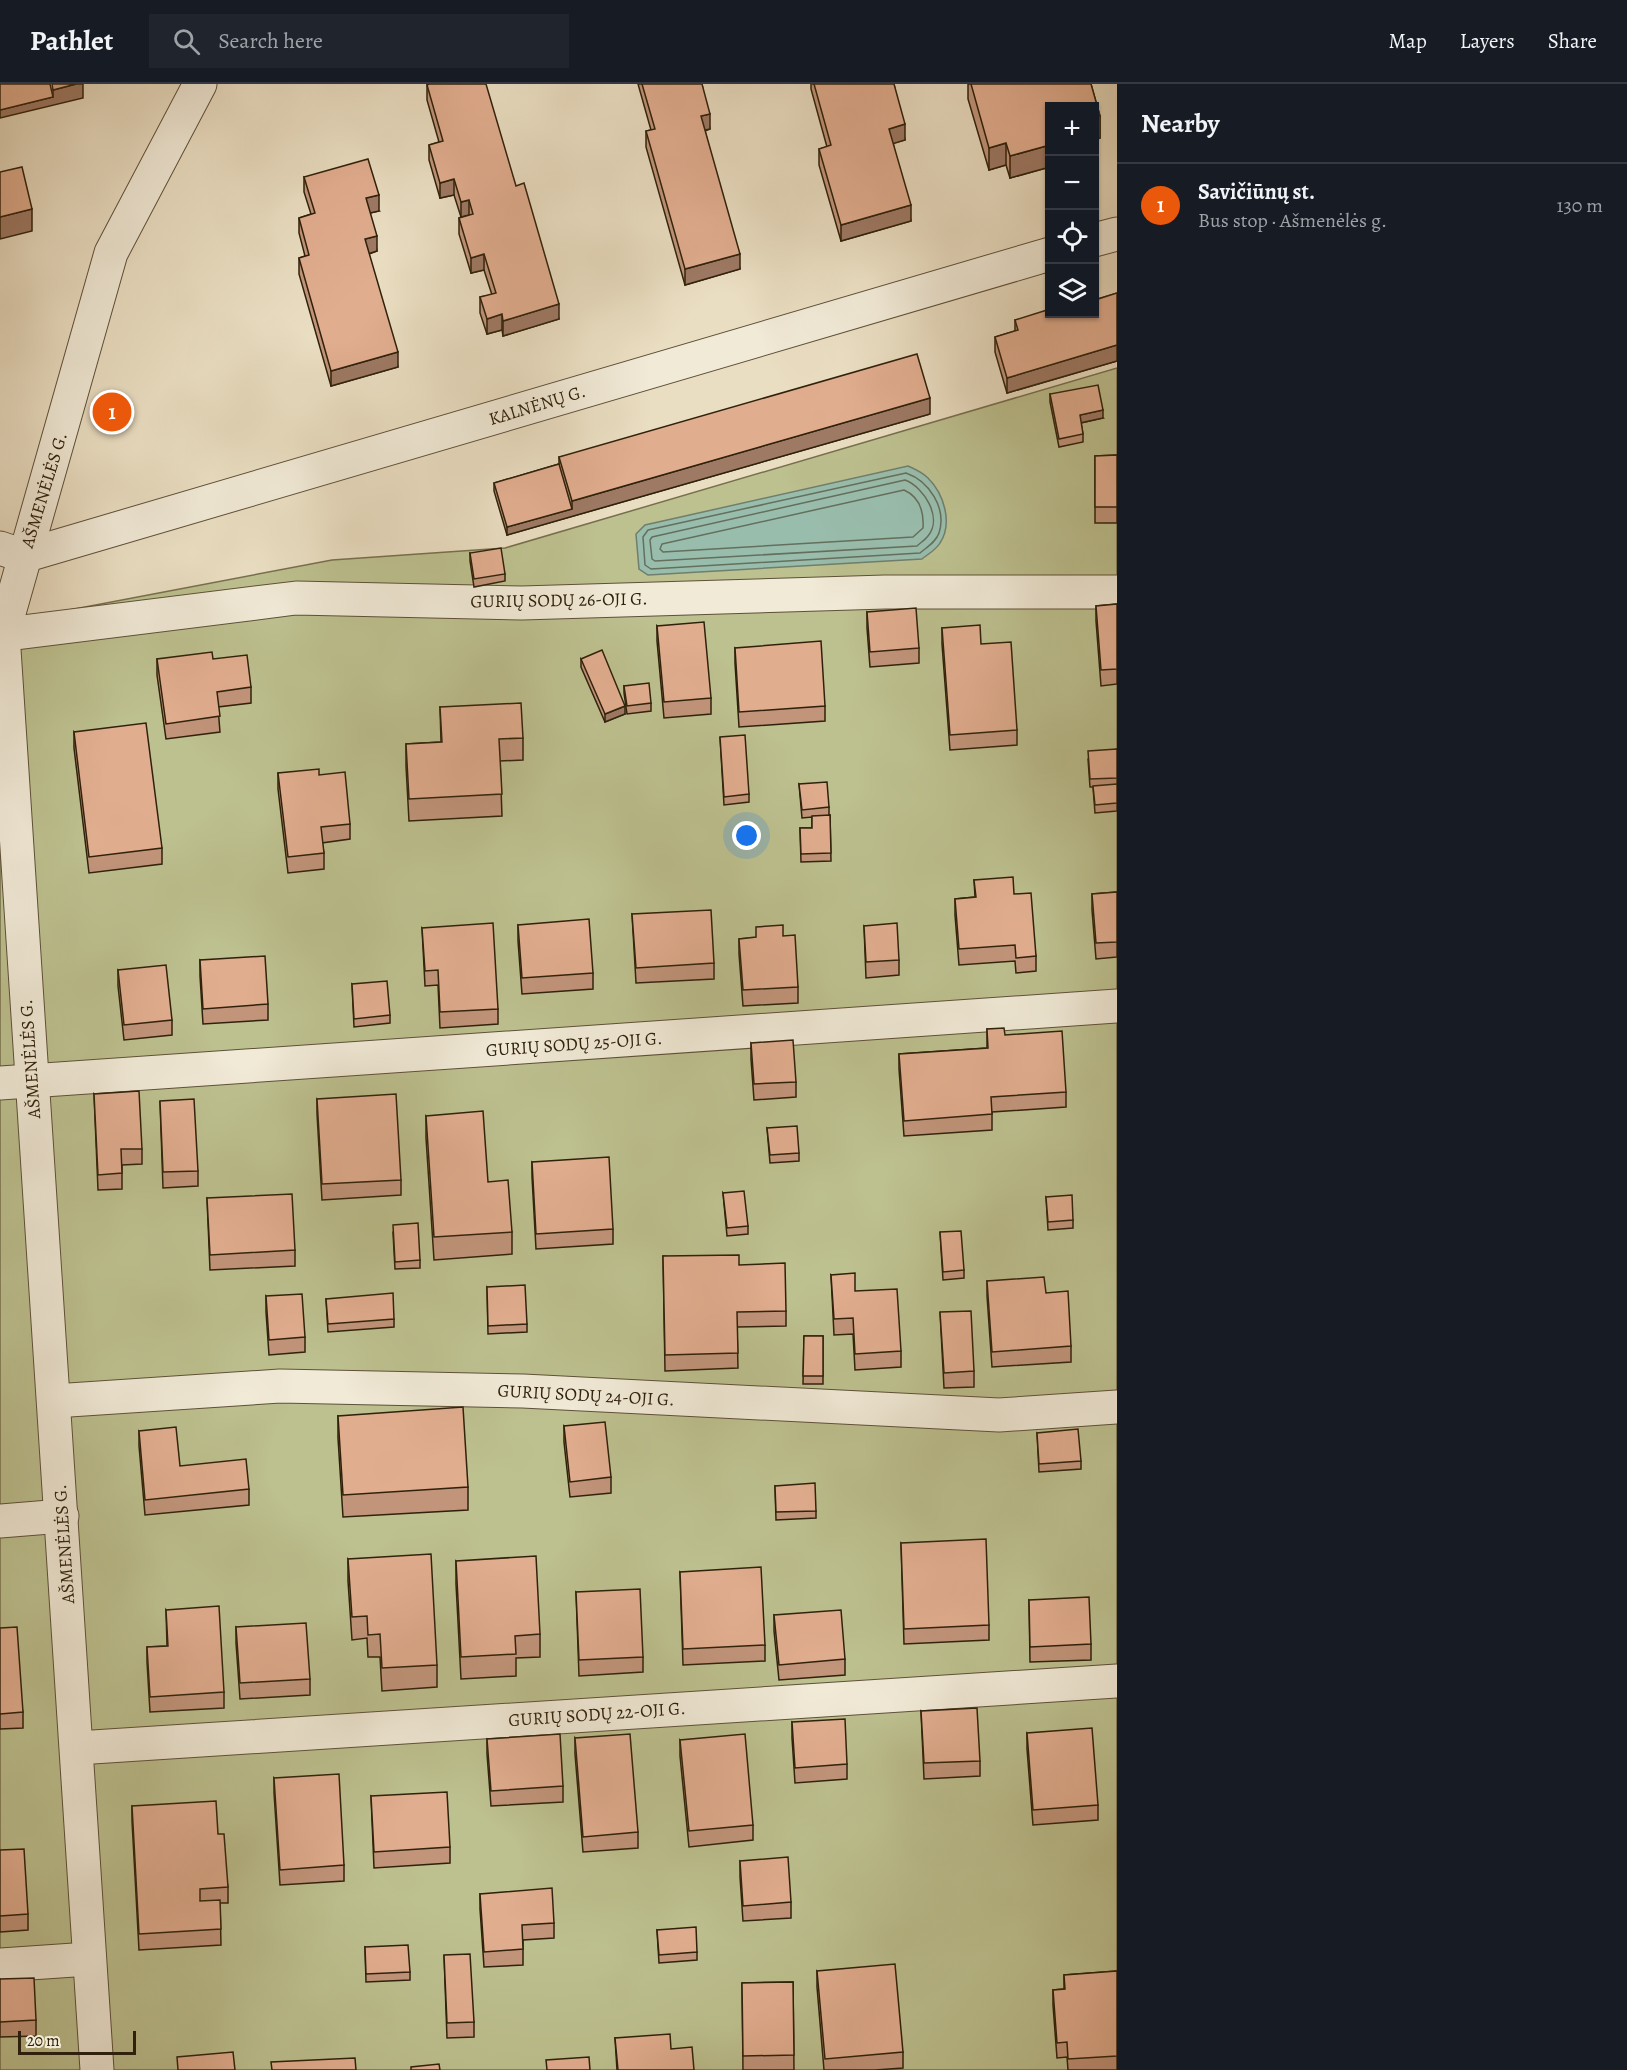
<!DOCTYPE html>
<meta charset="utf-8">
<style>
body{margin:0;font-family:Alegreya,serif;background:#20242c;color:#f1f3f6}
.controls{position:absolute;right:18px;top:18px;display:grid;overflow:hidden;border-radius:0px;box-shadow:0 2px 4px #0004}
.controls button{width:54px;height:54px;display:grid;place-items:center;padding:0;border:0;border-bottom:2px solid #363941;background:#171b24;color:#f1f3f6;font:30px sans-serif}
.scale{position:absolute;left:18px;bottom:15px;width:118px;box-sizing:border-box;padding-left:6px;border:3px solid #2f210b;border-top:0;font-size:16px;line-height:21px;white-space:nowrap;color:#2f210b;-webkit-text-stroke:4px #f1ead7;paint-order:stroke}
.you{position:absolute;left:747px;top:752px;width:21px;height:21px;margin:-15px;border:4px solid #fff;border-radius:50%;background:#1a73e8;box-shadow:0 0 0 9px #1a73e833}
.badge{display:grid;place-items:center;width:39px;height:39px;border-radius:50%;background:#ea580c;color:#fff;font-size:20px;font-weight:700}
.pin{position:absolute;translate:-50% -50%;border:3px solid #fff;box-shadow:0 2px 6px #0006}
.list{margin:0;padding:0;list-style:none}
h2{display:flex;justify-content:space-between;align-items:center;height:78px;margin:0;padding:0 24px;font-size:26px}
h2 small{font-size:20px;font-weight:400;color:#9ea1a6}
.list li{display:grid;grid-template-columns:39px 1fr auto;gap:18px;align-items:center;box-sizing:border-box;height:84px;padding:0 24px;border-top:2px solid #363941}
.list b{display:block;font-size:22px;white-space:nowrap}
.list p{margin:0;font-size:20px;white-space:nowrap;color:#9ea1a6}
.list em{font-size:20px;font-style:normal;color:#9ea1a6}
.icon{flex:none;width:33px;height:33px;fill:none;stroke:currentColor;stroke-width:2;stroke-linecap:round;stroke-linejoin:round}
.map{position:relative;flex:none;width:1117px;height:1986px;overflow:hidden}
header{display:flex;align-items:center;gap:36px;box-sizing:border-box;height:84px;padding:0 30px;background:#171b24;border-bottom:2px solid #363941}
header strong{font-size:28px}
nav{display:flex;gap:33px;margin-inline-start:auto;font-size:21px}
.search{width:420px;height:54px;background:#20242c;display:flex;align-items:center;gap:15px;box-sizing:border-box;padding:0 21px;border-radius:0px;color:#9ea1a6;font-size:22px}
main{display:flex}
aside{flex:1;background:#171b24}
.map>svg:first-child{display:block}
.green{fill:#bdc08f;stroke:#76704d;stroke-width:1.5}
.water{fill:#99bdad;stroke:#6f7f6c;stroke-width:1.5}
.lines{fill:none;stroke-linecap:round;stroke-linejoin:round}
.shore{stroke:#646f5c;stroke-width:1.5}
.minor-casing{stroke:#5e5039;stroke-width:35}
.minor{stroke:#f1ead7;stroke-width:33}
.wall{fill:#c2957b;stroke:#2f210b;stroke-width:1.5}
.shaded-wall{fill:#9e7964;stroke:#2f210b;stroke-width:1.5}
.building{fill:#e1ad8f;stroke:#2f210b;stroke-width:1.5}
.labels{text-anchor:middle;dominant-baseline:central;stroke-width:4.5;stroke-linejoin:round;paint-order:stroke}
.street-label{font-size:18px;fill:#2f210b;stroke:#f1ead7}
</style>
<header>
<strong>Pathlet</strong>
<div class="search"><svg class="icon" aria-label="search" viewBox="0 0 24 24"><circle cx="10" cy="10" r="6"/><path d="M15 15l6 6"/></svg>Search here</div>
<nav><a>Map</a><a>Layers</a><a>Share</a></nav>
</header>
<main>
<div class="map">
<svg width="1117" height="1986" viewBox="0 0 1117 1986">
<rect width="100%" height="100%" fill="#eadec2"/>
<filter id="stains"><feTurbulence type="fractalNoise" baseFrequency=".00333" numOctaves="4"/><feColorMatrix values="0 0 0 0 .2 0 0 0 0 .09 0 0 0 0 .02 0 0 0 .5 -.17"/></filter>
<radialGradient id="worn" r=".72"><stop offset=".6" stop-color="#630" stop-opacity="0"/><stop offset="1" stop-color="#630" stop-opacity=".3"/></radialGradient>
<path class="green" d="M1117 284V1986H0V550L43 531 332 476 505 464Z"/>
<path class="water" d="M908 382C915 385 923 389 928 394 944 410 953 439 940 459 936 466 928 470 922 475L648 491 639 485 636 450 645 441Z"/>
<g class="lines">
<g class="shore">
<path d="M906 389C929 397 947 424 939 449 936 458 927 463 920 469L651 485 645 481 643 453 648 446Z"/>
<path d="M905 396C924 403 943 434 928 452 925 456 920 459 917 462L655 477 652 475 650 456 652 453Z"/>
<path d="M904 406C920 413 924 428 923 444L913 453 663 468 660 465 662 460Z"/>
</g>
<defs>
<g id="minor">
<path d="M1094 156 1117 150"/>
<path d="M0 464 24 472 1050 170"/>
<path d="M0 551 296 514 522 519 885 508H1117"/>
<path d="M0 999 1117 922"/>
<path d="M54 1317 280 1302 523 1307 999 1331 1117 1323"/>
<path d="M0 1437 62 1432"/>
<path d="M77 1664 1117 1597"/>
<path d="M0 1881 89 1875"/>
<path d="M97 1986 3 550 111 169 200 0"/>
</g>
</defs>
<use href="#minor" class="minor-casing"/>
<use href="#minor" class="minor"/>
</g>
<g class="wall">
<path d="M638 0H702L710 45 705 47 740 185 685 201 646 63V47L651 46Z"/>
<path d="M811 0H894L905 56 893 59 911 137 841 157 819 81V65L827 63 811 5Z"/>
<path d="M968 0H1091L1100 32V54L1095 56V22H1050V83L1010 94 1006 81 989 86 968 15Z"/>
<path d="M427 1 516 102 559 235 503 252 502 246 487 250 480 229V213L492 211 484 186 471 189 459 150V134L461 133 454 111 440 114 429 76V61L439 58 427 16Z"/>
<path d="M304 93 379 127 370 129 377 167 369 170 398 283 331 302 299 190V174L305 172 299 149V134L311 130 304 108Z"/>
<path d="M1117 209V277L1007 309 995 268V253L1015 247V236L1048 230Z"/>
<path d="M1050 310 1103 334 1081 339 1083 350V358L1059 363 1050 318Z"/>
<path d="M930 330 507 451 494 407V399L559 380V373Z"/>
<path d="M1117 371V439H1095V372Z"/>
<path d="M470 469 505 490V497L474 503 470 477Z"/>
<path d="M1117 520V600L1101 602 1096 537V522Z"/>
<path d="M867 528 919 564V579L870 583 867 544Z"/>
<path d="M657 542 711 614V630L664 634 657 557Z"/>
<path d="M942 544 981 560 1017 646V661L950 666 942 560Z"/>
<path d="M735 564 825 622V637L739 643 735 579Z"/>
<path d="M157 575H213L251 603V619L218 623 220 648 166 655 157 591Z"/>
<path d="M581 575 625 630 605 638 581 583Z"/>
<path d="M624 602 651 619V627L627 630 624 609Z"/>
<path d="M440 623 523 654V676L500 677 502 732 409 737 406 682V660L441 658Z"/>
<path d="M74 648 162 764V780L89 789 74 664Z"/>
<path d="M720 653 749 710V718L724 721Z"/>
<path d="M1117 665V727L1095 729 1093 703H1090L1088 675Z"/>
<path d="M278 689 319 691 350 740V755L322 759 324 769V785L288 789 278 705Z"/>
<path d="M799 700 829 723V731H830L831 777 801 778 800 744H812V733L802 734Z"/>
<path d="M974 796 1014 810 1036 872V887L1016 889 1015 877 959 881 955 831V815L975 813Z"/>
<path d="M1117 808V873L1096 875 1092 826V810Z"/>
<path d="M632 830 714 879V895L636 899Z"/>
<path d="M518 841 593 889V905L522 910 518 857Z"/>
<path d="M864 842 899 876V891L866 894Z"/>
<path d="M422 844 498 925V940L440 944 438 901 425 902Z"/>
<path d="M783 852 798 903V919L743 922 739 870V855Z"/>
<path d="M200 876 268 920V936L203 940 200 892Z"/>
<path d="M118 886 172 936V951L124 956 118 902Z"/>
<path d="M352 900 390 931V939L354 943Z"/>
<path d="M987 945 1005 951 1066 1008V1023L992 1028V1046L904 1052 899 985V970L987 964Z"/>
<path d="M751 959 796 998V1013L754 1016 751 975Z"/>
<path d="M94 1010 142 1065V1080L122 1081V1105L98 1106Z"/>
<path d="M317 1015 401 1096V1111L322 1116 317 1030Z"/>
<path d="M160 1017 198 1087V1102L163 1104Z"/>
<path d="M426 1032 488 1098 512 1148V1170L434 1176 426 1054Z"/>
<path d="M767 1044 799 1069V1077L770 1079Z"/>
<path d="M532 1078 613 1145V1160L536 1165 532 1093Z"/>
<path d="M723 1109 748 1142V1150L727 1152Z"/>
<path d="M1046 1113 1073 1136V1144L1048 1146Z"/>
<path d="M207 1114 295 1166V1182L210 1186Z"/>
<path d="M940 1148 964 1186V1194L943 1196Z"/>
<path d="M393 1149 420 1176V1184L395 1185Z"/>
<path d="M663 1172 739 1181 786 1227V1242L737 1243 738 1284 665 1287Z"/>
<path d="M831 1191 901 1267V1283L855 1286 853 1250 834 1251Z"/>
<path d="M987 1197 1046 1209 1071 1262V1278L992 1283 987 1212Z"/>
<path d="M487 1203 527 1240V1248L488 1250Z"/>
<path d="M266 1212 305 1253V1268L269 1271 266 1228Z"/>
<path d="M326 1215 394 1235V1243L328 1248Z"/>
<path d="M940 1228 974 1287V1303L944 1304Z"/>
<path d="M804 1252H823V1300H803Z"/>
<path d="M338 1332 468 1403V1426L343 1433 338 1354Z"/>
<path d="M564 1342 611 1393V1409L570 1413 564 1358Z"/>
<path d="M139 1347 180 1382 249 1405V1421L145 1431 139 1362Z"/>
<path d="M1037 1349 1081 1377V1385L1039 1388Z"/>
<path d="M775 1402 816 1427V1434L776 1436Z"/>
<path d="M901 1459 989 1541V1556L904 1560Z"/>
<path d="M348 1475 437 1581V1603L382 1607 380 1573H368L367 1554 352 1556 348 1497Z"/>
<path d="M456 1477 540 1550V1573L516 1574V1592L461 1595 456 1500Z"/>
<path d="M680 1488 765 1561V1577L683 1581Z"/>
<path d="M576 1508 643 1573V1588L579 1592Z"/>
<path d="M1029 1516 1091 1560V1576L1030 1578Z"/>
<path d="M166 1526 224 1608V1624L150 1628 147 1578V1563L167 1562Z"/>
<path d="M774 1531 845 1575V1591L779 1596 774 1547Z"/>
<path d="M236 1543 310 1595V1611L240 1615 236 1559Z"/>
<path d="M0 1544 23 1628V1644L0 1645Z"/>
<path d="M921 1627 980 1677V1692L924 1695Z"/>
<path d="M792 1638 847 1680V1695L795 1699 792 1654Z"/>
<path d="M1027 1649 1098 1721V1736L1033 1741 1027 1665Z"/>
<path d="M575 1654 638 1748V1764L583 1768 575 1670Z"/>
<path d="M487 1655 563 1702V1718L491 1722 487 1670Z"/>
<path d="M680 1656 753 1741V1756L689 1763 680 1672Z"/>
<path d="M274 1694 344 1781V1797L280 1801 274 1709Z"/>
<path d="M371 1712 450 1763V1779L374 1784Z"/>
<path d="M132 1722 218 1750 228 1803V1819H220L221 1861 139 1866 132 1737Z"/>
<path d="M0 1766 28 1830V1846L0 1848Z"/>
<path d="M740 1777 791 1818V1834L743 1837 740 1793Z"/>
<path d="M480 1810 554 1839V1854L523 1856V1881L484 1883 480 1825Z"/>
<path d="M657 1846 697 1868V1876L659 1879Z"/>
<path d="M365 1863 410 1888V1896L366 1898Z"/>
<path d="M444 1871 474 1938V1953L447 1954Z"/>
<path d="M817 1887 903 1968V1984L875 1986H824L817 1903Z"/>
<path d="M1117 1887V1986H1068L1067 1973 1057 1974 1053 1921V1906L1064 1905V1891Z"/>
<path d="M0 1895 36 1936V1952L0 1953Z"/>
<path d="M793 1898 794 1986H743L742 1899Z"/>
<path d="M615 1954 671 1965 694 1986H617Z"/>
</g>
<g class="shaded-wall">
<path d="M76 0H83V14L0 34V26L53 13V6Z"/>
<path d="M710 30V45L701 47V32Z"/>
<path d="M1100 32V54L1095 56V33Z"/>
<path d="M905 40V56L889 61V45Z"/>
<path d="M1006 59V81L989 86V64Z"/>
<path d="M1050 61V83L1010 94V72Z"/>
<path d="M454 95V111L440 114V99Z"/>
<path d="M379 111V127L366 130V114Z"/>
<path d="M469 116V131L461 133V118Z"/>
<path d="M911 121V137L841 157V141Z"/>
<path d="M32 125V147L0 155V133Z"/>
<path d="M377 152V167L365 171V155Z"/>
<path d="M484 170V186L471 189V174Z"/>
<path d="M740 170V185L685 201V185Z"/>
<path d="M559 220V235L503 252V237Z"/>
<path d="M502 230V246L487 250V235Z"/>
<path d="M1117 261V277L1007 309V294Z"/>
<path d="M398 268V283L331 302V287Z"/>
<path d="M930 314V330L507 451V443L572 425V417Z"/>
<path d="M1103 326V334L1080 339V331Z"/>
<path d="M625 622V630L605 638V630Z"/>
</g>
<g class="building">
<path d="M0 0H50L53 13 0 26Z"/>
<path d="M52 0H76L53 6Z"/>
<path d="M429 0H486L516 102 524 99 559 220 503 237 502 230 487 235 480 213 496 209 484 170 471 174 459 134 473 130 469 116 461 118 454 95 440 99 429 61 443 57 427 1Z"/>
<path d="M642 0H702L710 30 701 32 740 170 685 185 646 47 655 45Z"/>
<path d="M814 0H894L905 40 889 45 911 121 841 141 819 65 831 61Z"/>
<path d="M971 0H1091L1100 32 1095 33V22H1050V61L1010 72 1006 59 989 64Z"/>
<path d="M368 75 379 111 366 114 377 152 365 155 398 268 331 287 299 174 309 171 299 134 315 129 304 93Z"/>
<path d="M22 83 32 125 0 133V88Z"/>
<path d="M1117 209V261L1007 294 995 253 1018 246 1015 236 1047 226 1048 230H1095V216Z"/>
<path d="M917 270 930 314 572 417 559 373Z"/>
<path d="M1098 301 1103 326 1080 331 1083 350 1059 355 1050 310Z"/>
<path d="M1117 371V423H1095V372Z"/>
<path d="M559 380 572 425 507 443 494 399Z"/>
<path d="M501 464 505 490 474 495 470 469Z"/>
<path d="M1117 520V585L1101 586 1096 522Z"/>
<path d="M916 524 919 564 870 568 867 528Z"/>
<path d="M704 538 711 614 664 618 657 542Z"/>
<path d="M980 541 981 560 1011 558 1017 646 950 651 942 544Z"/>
<path d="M821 557 825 622 739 628 735 564Z"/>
<path d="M602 566 625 622 605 630 581 575Z"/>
<path d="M212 568 213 575 247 571 251 603 217 608 220 632 166 640 157 575Z"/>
<path d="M649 599 651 619 627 622 624 602Z"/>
<path d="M521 619 523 654 499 655 502 710 409 715 406 660 442 658 440 623Z"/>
<path d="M146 639 162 764 89 773 74 648Z"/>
<path d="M745 651 749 710 724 713 720 653Z"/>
<path d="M1117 665V694L1090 695 1088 667Z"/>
<path d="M319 685V691L345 688 350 740 321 743 324 769 288 773 278 689Z"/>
<path d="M827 698 829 723 802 726 799 700Z"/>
<path d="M1117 700V719L1095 721 1093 702Z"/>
<path d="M830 731 831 769 801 770 800 744H812V732Z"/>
<path d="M1013 793 1014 810 1031 809 1036 872 1016 874 1015 861 959 865 955 815 976 813 974 796Z"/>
<path d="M1117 808V858L1096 859 1092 810Z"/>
<path d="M711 826 714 879 636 884 632 830Z"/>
<path d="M589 835 593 889 522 894 518 841Z"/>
<path d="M493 839 498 925 440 928 438 886 425 887 422 844Z"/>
<path d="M897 839 899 876 866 878 864 842Z"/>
<path d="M783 841V852L795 851 798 903 743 906 739 855 756 853V843Z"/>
<path d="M265 872 268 920 203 925 200 876Z"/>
<path d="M166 881 172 936 124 941 118 886Z"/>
<path d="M387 897 390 931 354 935 352 900Z"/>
<path d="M1004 944 1005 951 1062 947 1066 1008 991 1013 992 1030 904 1037 899 970 988 964 987 945Z"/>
<path d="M793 956 796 998 754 1000 751 959Z"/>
<path d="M139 1007 142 1065H121L122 1089 98 1091 94 1010Z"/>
<path d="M396 1010 401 1096 322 1100 317 1015Z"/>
<path d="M194 1015 198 1087 163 1088 160 1017Z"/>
<path d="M483 1027 488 1098 508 1096 512 1148 434 1153 426 1032Z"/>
<path d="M797 1042 799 1069 770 1071 767 1044Z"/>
<path d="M609 1073 613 1145 536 1150 532 1078Z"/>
<path d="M744 1107 748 1142 727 1144 723 1109Z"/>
<path d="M292 1110 295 1166 210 1171 207 1114Z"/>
<path d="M1072 1111 1073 1136 1048 1138 1046 1113Z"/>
<path d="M418 1139 420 1176 395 1178 393 1141Z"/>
<path d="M961 1147 964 1186 943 1188 940 1148Z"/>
<path d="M739 1171V1181L785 1179 786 1227 737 1228 738 1269 665 1271 663 1172Z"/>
<path d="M855 1189V1207L897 1205 901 1267 855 1270 853 1234 834 1235 831 1191Z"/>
<path d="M1044 1193 1046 1209 1068 1207 1071 1262 992 1268 987 1197Z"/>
<path d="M525 1201 527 1240 488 1242 487 1203Z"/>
<path d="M393 1209 394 1235 328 1240 326 1215Z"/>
<path d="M302 1210 305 1253 269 1256 266 1212Z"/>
<path d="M971 1227 974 1287 944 1289 940 1228Z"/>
<path d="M804 1252H823V1292H803Z"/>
<path d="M463 1323 468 1403 343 1411 338 1332Z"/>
<path d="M605 1338 611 1393 570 1398 564 1342Z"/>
<path d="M176 1343 180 1382 246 1375 249 1405 145 1416 139 1347Z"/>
<path d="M1078 1345 1081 1377 1039 1380 1037 1349Z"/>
<path d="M815 1399 816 1427 776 1428 775 1402Z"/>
<path d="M986 1455 989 1541 904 1545 901 1459Z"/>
<path d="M431 1470 437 1581 382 1584 380 1550 368 1551 367 1532 352 1533 348 1475Z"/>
<path d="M536 1472 540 1550 515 1552 516 1570 461 1573 456 1477Z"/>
<path d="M761 1483 765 1561 683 1565 680 1488Z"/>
<path d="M640 1505 643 1573 579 1576 576 1508Z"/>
<path d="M1089 1513 1091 1560 1030 1563 1029 1516Z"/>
<path d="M219 1522 224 1608 150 1613 147 1563 168 1562 166 1526Z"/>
<path d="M841 1526 845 1575 779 1581 774 1531Z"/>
<path d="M306 1539 310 1595 240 1599 236 1543Z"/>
<path d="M17 1543 23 1628 0 1630V1544Z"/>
<path d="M977 1624 980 1677 924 1679 921 1627Z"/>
<path d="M845 1635 847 1680 795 1684 792 1638Z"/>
<path d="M1092 1644 1098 1721 1033 1726 1027 1649Z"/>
<path d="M560 1650 563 1702 491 1707 487 1655Z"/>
<path d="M630 1650 638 1748 583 1753 575 1654Z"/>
<path d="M745 1650 753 1741 689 1747 680 1656Z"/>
<path d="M339 1690 344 1781 280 1786 274 1694Z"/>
<path d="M447 1708 450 1763 374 1768 371 1712Z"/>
<path d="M216 1717 218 1750H224L228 1803 200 1805V1817L220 1816 221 1845 139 1850 132 1722Z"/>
<path d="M24 1765 28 1830 0 1832V1766Z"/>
<path d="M788 1773 791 1818 743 1822 740 1777Z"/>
<path d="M552 1804 554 1839 522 1841 523 1865 484 1868 480 1810Z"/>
<path d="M696 1843 697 1868 659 1871 657 1846Z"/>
<path d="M408 1861 410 1888 366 1890 365 1863Z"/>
<path d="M470 1870 474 1938 447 1939 444 1871Z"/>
<path d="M895 1880 903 1968 825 1975 817 1887Z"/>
<path d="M1117 1887V1972L1068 1975 1067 1958 1057 1959 1053 1906 1065 1905 1064 1891Z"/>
<path d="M34 1894 36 1936 0 1938V1895Z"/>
<path d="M793 1898 794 1971 743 1972 742 1899Z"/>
<path d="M670 1950 671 1965 692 1963 694 1986H618L615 1954Z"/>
<path d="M233 1968 235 1986H178L177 1973Z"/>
<path d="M589 1973 590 1986H547L546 1976Z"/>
<path d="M355 1974 356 1986H272L271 1978Z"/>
<path d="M439 1980 440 1986H411V1983Z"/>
</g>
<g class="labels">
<g class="street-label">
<text transform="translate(537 321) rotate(-17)">KALNĖNŲ G.</text>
<text transform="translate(44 406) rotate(-73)">AŠMENĖLĖS G.</text>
<text transform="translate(559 516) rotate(-1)">GURIŲ SODŲ 26-OJI G.</text>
<text transform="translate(574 960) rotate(-4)">GURIŲ SODŲ 25-OJI G.</text>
<text transform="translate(30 975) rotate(-94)">AŠMENĖLĖS G.</text>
<text transform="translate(586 1311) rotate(3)">GURIŲ SODŲ 24-OJI G.</text>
<text transform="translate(64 1460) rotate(-94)">AŠMENĖLĖS G.</text>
<text transform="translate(597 1630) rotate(-4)">GURIŲ SODŲ 22-OJI G.</text>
</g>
</g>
<rect width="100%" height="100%" filter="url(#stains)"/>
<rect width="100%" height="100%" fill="url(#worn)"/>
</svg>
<div class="controls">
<button>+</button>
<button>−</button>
<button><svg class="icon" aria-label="locate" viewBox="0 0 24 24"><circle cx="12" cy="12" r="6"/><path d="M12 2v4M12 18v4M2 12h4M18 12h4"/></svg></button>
<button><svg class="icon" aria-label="layers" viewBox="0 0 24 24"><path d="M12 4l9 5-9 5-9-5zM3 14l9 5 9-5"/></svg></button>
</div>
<div class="scale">20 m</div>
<div class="you"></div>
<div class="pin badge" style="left:112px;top:328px">1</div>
</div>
<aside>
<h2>Nearby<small></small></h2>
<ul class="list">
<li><span class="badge">1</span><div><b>Savičiūnų st.</b><p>Bus stop · Ašmenėlės g.</p></div><em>130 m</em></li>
</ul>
</aside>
</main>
